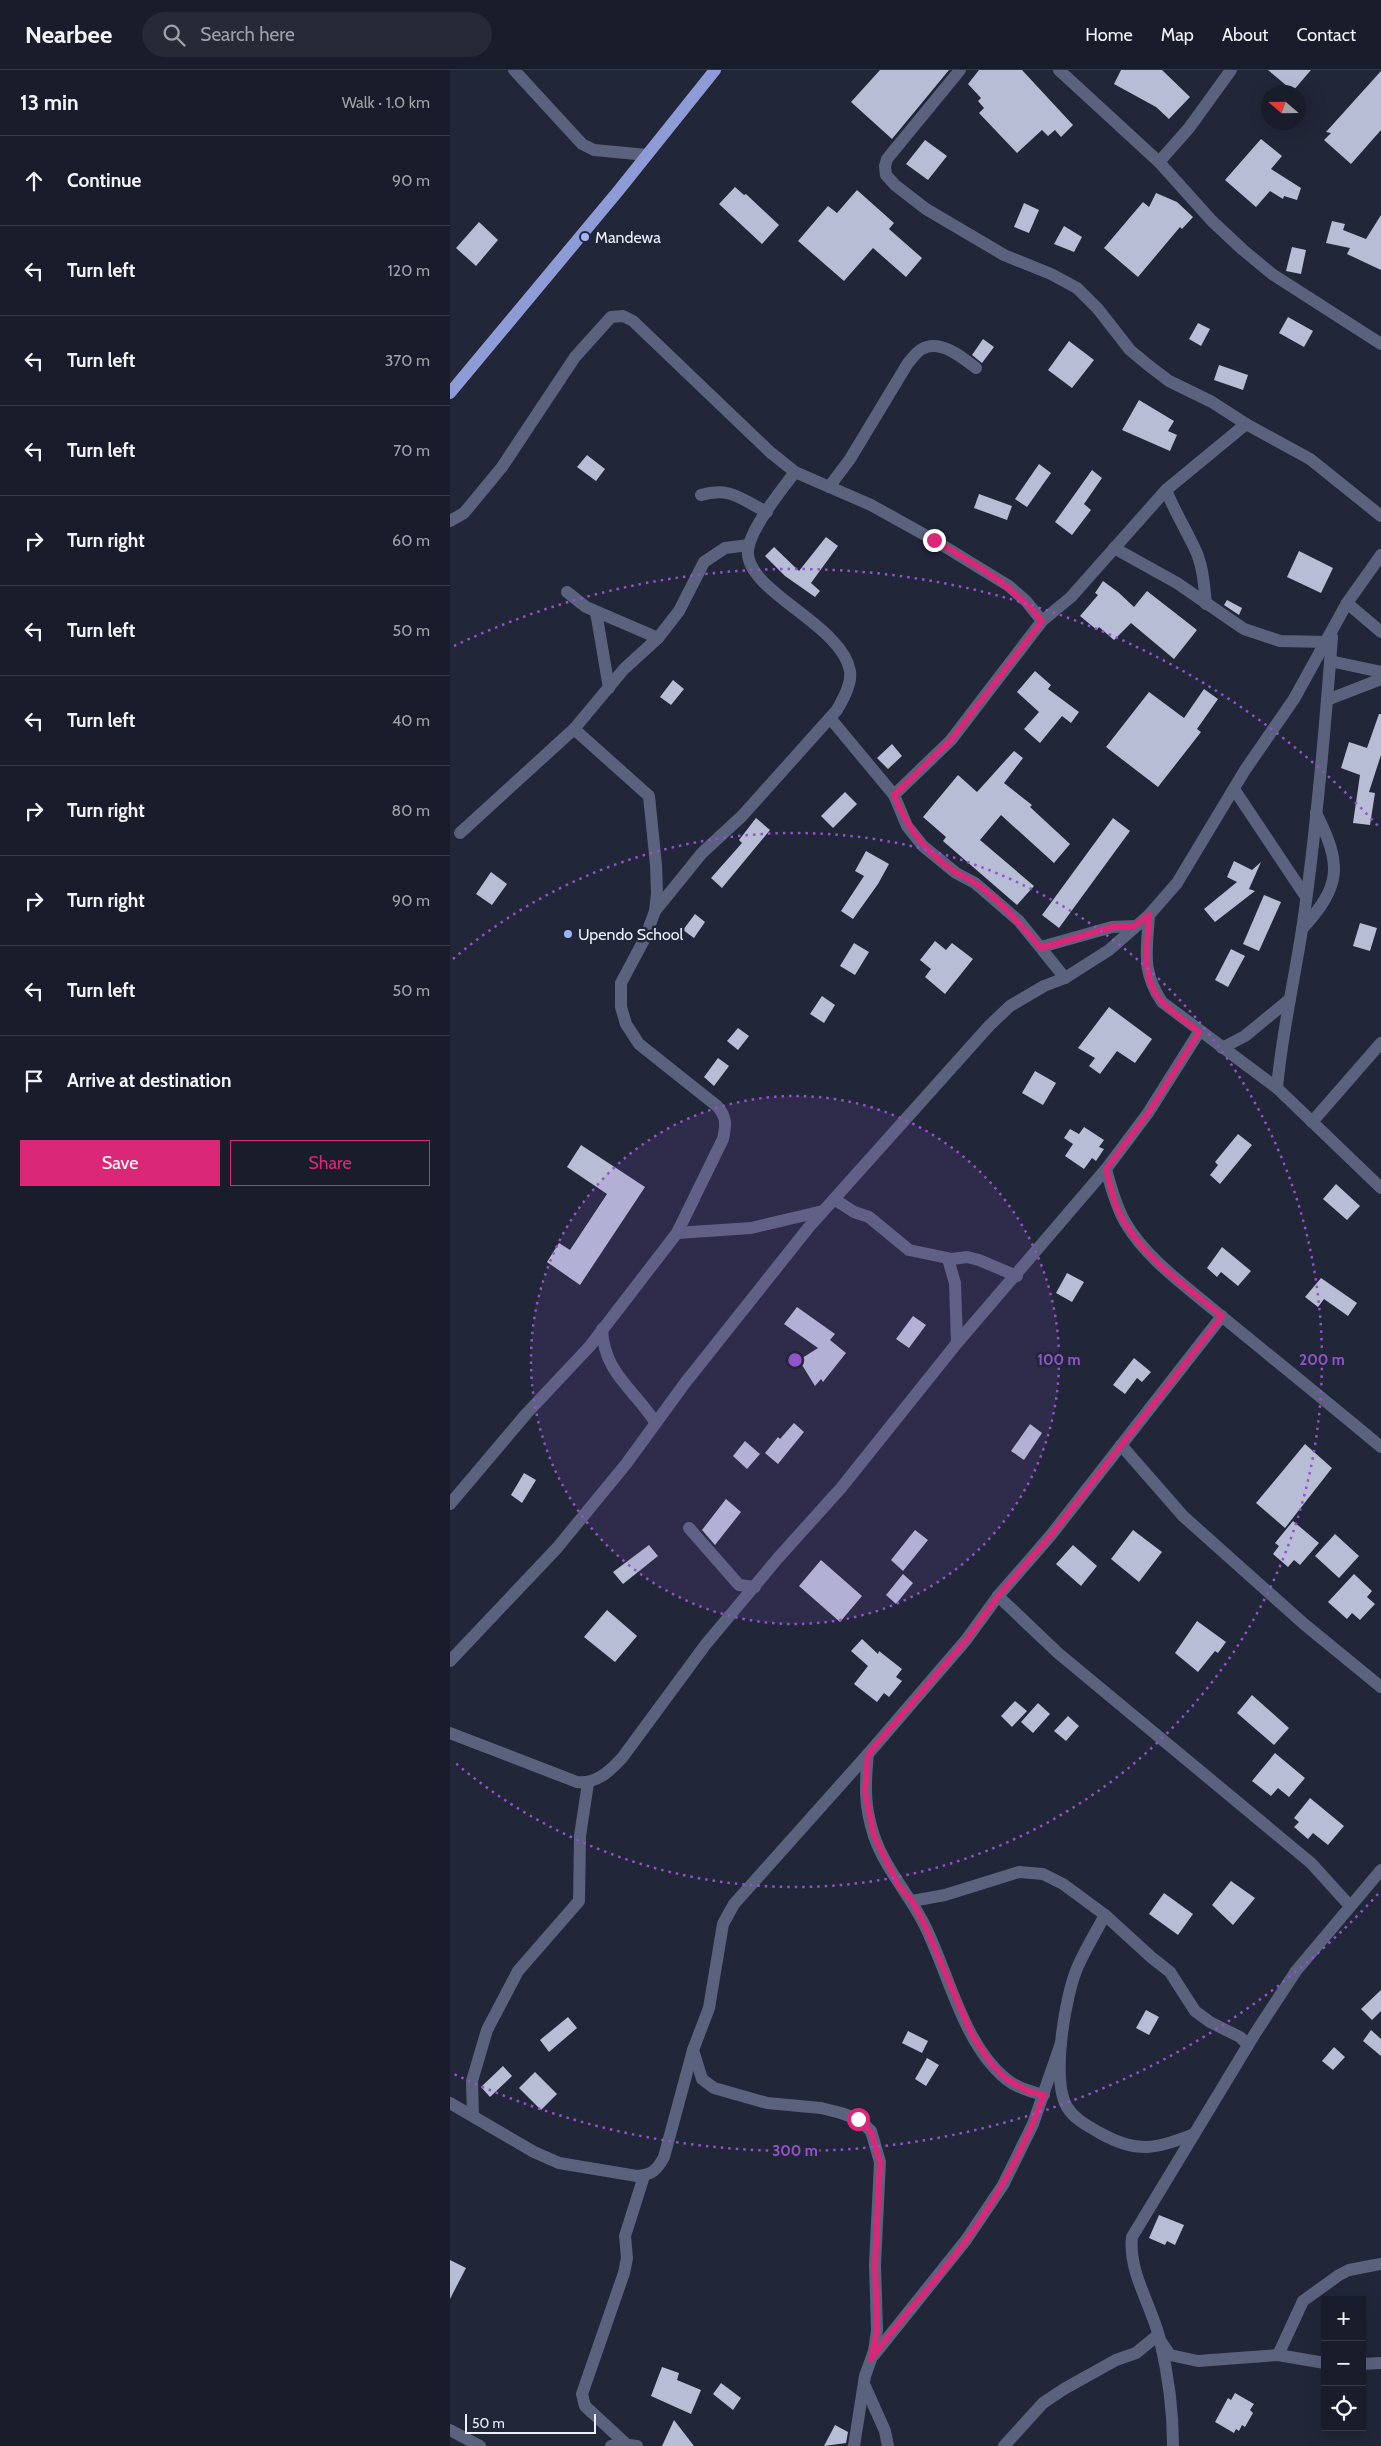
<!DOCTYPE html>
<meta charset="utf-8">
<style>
body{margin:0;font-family:Cabin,sans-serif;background:#262936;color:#f1f3f6}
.controls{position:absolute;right:15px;bottom:15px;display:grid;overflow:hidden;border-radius:0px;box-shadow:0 5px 20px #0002}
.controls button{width:45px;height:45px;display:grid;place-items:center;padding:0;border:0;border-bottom:1px solid #373a47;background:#191c2a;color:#f1f3f6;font:25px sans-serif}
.compass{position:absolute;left:811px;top:15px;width:45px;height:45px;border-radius:50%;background:#191c2a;box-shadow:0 5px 20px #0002;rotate:290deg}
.scale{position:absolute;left:15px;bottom:12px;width:131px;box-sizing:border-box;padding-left:5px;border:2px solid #edf1fd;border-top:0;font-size:14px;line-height:18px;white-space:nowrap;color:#edf1fd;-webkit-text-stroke:4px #212638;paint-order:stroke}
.stop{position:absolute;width:15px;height:15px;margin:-11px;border:4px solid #db2777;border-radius:50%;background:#fff}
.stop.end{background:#db2777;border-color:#fff;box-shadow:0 1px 5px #0008}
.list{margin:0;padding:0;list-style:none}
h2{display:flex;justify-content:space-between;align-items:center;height:65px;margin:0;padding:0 20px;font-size:21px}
h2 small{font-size:16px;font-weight:400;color:#9fa1a8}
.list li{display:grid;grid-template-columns:32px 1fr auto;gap:15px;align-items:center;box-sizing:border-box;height:90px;padding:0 20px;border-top:1px solid #373a47}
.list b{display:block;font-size:19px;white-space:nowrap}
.list em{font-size:16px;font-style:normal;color:#9fa1a8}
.actions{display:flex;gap:10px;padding:15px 20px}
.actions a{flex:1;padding:11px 0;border:1px solid #db2777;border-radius:0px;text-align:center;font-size:18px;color:#db2777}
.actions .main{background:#db2777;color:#fff}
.icon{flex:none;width:28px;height:28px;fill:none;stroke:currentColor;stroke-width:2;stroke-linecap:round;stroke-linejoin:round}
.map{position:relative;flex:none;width:931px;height:2376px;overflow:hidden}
header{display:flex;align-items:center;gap:30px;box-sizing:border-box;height:70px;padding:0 25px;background:#191c2a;border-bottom:1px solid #373a47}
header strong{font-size:24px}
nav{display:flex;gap:28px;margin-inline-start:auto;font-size:18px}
.search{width:350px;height:45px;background:#262936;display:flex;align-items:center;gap:12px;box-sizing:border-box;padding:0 18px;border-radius:28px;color:#9fa1a8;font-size:19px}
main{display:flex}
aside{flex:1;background:#191c2a}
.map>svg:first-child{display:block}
.building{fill:#b7bdd5}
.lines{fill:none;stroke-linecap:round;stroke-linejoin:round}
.minor{stroke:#5a627e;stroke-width:12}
.major{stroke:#8d9cd6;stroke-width:12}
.route{stroke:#db2777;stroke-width:6}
.ring{fill:none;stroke:#9253cb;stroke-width:2.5;stroke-dasharray:2.5 5}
.poi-dot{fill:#a0b3fd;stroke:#212638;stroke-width:2}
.labels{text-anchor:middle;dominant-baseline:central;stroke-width:5;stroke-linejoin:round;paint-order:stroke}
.poi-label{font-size:16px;fill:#edf1fd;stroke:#212638;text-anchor:start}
.centre{fill:#9253cb;stroke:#212638;stroke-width:2.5}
.ring-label{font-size:15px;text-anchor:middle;font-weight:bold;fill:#9253cb;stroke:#212638;stroke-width:5;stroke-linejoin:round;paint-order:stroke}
</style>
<header>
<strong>Nearbee</strong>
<div class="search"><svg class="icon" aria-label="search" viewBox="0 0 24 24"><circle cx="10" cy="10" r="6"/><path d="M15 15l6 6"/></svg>Search here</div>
<nav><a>Home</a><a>Map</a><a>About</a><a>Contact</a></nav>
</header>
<main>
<aside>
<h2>13 min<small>Walk · 1.0 km</small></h2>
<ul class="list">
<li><svg class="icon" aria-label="ahead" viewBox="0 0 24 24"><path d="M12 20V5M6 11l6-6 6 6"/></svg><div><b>Continue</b></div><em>90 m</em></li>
<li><svg class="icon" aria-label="left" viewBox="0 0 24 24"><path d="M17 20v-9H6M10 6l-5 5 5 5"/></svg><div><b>Turn left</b></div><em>120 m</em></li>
<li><svg class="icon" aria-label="left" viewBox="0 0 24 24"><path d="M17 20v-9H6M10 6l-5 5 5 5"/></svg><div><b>Turn left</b></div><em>370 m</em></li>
<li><svg class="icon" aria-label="left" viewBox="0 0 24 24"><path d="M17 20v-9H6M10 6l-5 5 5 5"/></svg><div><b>Turn left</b></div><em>70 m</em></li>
<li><svg class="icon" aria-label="right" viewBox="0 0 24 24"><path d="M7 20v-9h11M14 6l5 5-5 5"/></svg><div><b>Turn right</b></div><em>60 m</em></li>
<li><svg class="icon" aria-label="left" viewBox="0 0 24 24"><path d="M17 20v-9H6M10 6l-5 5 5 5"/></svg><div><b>Turn left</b></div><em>50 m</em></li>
<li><svg class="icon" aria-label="left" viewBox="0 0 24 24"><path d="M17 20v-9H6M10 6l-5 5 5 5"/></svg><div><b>Turn left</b></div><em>40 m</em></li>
<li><svg class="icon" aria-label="right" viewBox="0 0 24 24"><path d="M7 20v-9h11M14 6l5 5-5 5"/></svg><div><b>Turn right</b></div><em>80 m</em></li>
<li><svg class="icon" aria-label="right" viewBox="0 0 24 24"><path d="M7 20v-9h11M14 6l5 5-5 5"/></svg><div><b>Turn right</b></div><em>90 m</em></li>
<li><svg class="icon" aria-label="left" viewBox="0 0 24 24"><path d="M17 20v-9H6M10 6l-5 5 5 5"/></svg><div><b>Turn left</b></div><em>50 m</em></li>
<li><svg class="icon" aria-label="arrive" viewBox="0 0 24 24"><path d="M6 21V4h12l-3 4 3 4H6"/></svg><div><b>Arrive at destination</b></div></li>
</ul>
<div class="actions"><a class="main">Save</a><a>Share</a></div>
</aside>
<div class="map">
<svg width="931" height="2376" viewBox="0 0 931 2376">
<rect width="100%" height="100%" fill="#212638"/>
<g class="building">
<path d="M430 0H499L442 69 401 32Z"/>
<path d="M529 0H572L623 55 611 67 605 60 598 66 592 60 567 83 529 43 534 38 528 31 531 28 518 14Z"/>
<path d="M671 0H712L740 27 719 49 706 37 664 14Z"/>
<path d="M818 0H861L843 21Z"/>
<path d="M931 1V60L901 94 874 70 881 63 876 62Z"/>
<path d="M811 69 832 86 821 99 851 118 847 130 834 126 833 129 820 121 806 137 775 110Z"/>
<path d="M475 70 497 86 478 110 456 94Z"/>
<path d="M285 117 294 125 296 124 329 155 312 174 269 134Z"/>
<path d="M407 120 444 153 439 159 472 188 456 207 423 178 394 211 348 171 378 136 387 143Z"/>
<path d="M706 123 727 132 743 147 732 159 730 157 688 207 654 178 693 132 699 137Z"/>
<path d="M574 133 589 140 579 163 564 157Z"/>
<path d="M931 145V200L897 184 900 178 876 173 882 151 895 154 893 160 916 169Z"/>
<path d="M29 152 48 170 26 196 6 178Z"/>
<path d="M614 156 632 167 624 182 604 174Z"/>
<path d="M842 177 856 180 851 204 836 201Z"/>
<path d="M838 247 863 261 854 277 829 263Z"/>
<path d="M748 253 760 259 751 276 739 269Z"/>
<path d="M533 269 544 277 532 293 522 285Z"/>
<path d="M619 271 644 290 622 318 598 300Z"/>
<path d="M769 295 798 305 793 320 764 310Z"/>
<path d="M689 330 724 351 718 361 727 365 720 381 672 360Z"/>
<path d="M137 385 155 399 146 411 127 397Z"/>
<path d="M589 394 601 403 577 437 565 429Z"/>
<path d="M642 400 652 408 634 434 641 440 622 465 605 452Z"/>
<path d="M529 424 562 436 557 450 524 438Z"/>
<path d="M376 467 388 476 361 513 370 521 365 527 335 506 315 486 324 477 349 501Z"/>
<path d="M849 481 883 498 871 523 837 507Z"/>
<path d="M653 511 668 522 684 537 697 521 747 560 724 589 681 553 664 570 649 557 647 560 630 546 648 525 645 523Z"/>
<path d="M777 530 792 538 789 545 774 535Z"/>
<path d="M585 601 601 615 598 619 629 642 621 653 612 646 590 673 574 659 589 642 567 622Z"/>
<path d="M223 610 234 619 221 635 210 627Z"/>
<path d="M754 619 768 629 747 659 751 662 708 717 656 677 699 622 734 648Z"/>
<path d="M929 644H931V685L919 722 925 723 920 755 903 753 910 705 891 698 899 672 917 678Z"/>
<path d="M442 674 452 686 438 699 427 688Z"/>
<path d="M564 681 573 688 554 713 582 735 580 737 620 774 604 793 551 745 530 770 584 816 567 835 493 771 496 767 473 747 508 705 527 722Z"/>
<path d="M395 722 407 734 383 758 371 746Z"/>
<path d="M306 748 320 760 272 818 261 808 292 773 289 770Z"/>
<path d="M663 748 680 761 609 858 592 845Z"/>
<path d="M416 781 439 794 428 814 403 849 391 841 414 806 405 801Z"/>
<path d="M784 791 802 800 811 792 799 819 805 821 765 852 754 839 787 812 777 807Z"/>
<path d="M41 802 57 814 42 835 26 824Z"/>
<path d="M814 825 831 832 809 881 793 874Z"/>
<path d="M245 844 255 852 244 868 233 860Z"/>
<path d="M910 853 927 858 920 881 903 876Z"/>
<path d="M485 871 496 880 502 873 523 889 495 924 475 907 481 899 470 890Z"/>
<path d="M404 873 419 882 405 905 390 896Z"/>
<path d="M781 879 795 886 778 917 765 910Z"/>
<path d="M372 926 385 935 374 953 360 944Z"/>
<path d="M659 937 702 969 685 993 667 981 650 1004 639 996 645 988 628 978Z"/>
<path d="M288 958 299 966 288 980 277 971Z"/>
<path d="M268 988 279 996 264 1016 254 1007Z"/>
<path d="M585 1001 606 1013 593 1035 572 1023Z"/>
<path d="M634 1057 654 1070 649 1077 654 1079 646 1091 642 1088 634 1099 615 1086 623 1074 614 1068 620 1059 629 1064Z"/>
<path d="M788 1064 802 1075 770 1114 760 1105 768 1095 765 1092Z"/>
<path d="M131 1075 195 1117 130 1215 97 1192 109 1173 120 1180 157 1124 117 1097Z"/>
<path d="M886 1114 910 1136 897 1150 873 1129Z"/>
<path d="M772 1177 801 1201 788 1216 771 1202 767 1207 757 1198Z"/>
<path d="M617 1203 634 1212 622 1232 606 1223Z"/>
<path d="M871 1208 907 1233 898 1246 874 1229 868 1237 855 1227Z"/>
<path d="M347 1237 385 1264 380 1270 396 1283 373 1312 371 1309 365 1316 349 1290 368 1278 334 1254Z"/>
<path d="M463 1246 476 1255 459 1278 446 1269Z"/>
<path d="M684 1288 701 1302 692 1312 687 1308 675 1324 663 1315Z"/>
<path d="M344 1353 354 1362 328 1394 315 1383 328 1367 330 1369Z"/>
<path d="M580 1354 592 1363 574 1390 561 1381Z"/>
<path d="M295 1371 310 1384 297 1399 283 1386Z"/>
<path d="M855 1374 882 1398 835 1458 806 1433Z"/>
<path d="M74 1403 86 1410 72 1433 61 1425Z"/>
<path d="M276 1429 291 1442 265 1475 252 1460Z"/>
<path d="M843 1451 869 1473 850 1495 844 1490 838 1497 823 1484 829 1476 825 1473Z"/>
<path d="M465 1460 478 1470 453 1501 441 1490Z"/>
<path d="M683 1460 712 1482 689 1512 661 1489Z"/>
<path d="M885 1464 909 1486 889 1508 865 1486Z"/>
<path d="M199 1475 208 1486 173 1514 163 1502Z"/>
<path d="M623 1475 647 1496 631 1516 606 1494Z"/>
<path d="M371 1490 412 1526 390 1552 349 1516Z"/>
<path d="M453 1504 463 1513 446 1534 436 1525Z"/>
<path d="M904 1504 922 1521 917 1527 925 1534 910 1550 902 1543 897 1549 878 1532Z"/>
<path d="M157 1540 187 1566 165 1592 134 1567Z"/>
<path d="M747 1551 776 1572 768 1583 765 1581 748 1602 725 1583Z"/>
<path d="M412 1569 428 1584 429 1581 452 1599 446 1607 452 1611 439 1627 434 1623 427 1632 404 1614 418 1596 401 1581Z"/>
<path d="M802 1625 839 1658 824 1675 787 1643Z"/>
<path d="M565 1631 577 1641 562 1657 551 1646Z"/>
<path d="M588 1633 600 1644 583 1663 571 1652Z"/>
<path d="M618 1646 629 1656 616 1671 604 1661Z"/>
<path d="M825 1683 855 1708 839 1727 828 1718 821 1726 802 1711Z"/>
<path d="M860 1728 894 1756 878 1775 863 1763 858 1769 844 1757 849 1752 844 1748Z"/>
<path d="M781 1811 805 1828 783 1855 762 1835Z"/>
<path d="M714 1823 743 1844 728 1865 699 1844Z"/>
<path d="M931 1920V1941L922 1950 911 1939Z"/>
<path d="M696 1940 709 1947 699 1965 686 1958Z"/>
<path d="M118 1947 127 1958 99 1982 90 1970Z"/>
<path d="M921 1960 931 1969V1986L913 1971Z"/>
<path d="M458 1961 478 1971 472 1983 452 1973Z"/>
<path d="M884 1977 895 1987 883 2000 872 1991Z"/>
<path d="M477 1988 489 1995 476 2016 465 2009Z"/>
<path d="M53 1996 62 2006 40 2027 31 2017Z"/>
<path d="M85 2002 107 2024 91 2040 69 2018Z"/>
<path d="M709 2145 734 2155 725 2175 717 2171 715 2175 699 2168Z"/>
<path d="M0 2190 16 2198 0 2229Z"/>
<path d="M212 2297 229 2303 227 2310 251 2320 241 2344 201 2326Z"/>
<path d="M271 2313 291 2328 283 2340 263 2324Z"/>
<path d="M785 2323 804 2334 800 2340 803 2343 795 2357 792 2355 789 2361 786 2359 784 2363 765 2352 778 2328 781 2330Z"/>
<path d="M224 2350 244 2376H212Z"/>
<path d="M385 2355 398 2362 396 2373 374 2376Z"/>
</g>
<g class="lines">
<g class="minor">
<path d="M64 0 132 74 144 80 197 85"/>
<path d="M510 0 437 89 435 96 436 105 445 115 476 139 554 185 601 204 627 218 648 239 680 280 698 295 719 311 762 332 796 354 860 389 931 446"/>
<path d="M609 0 709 92 762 151 793 180 822 204 931 274"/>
<path d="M709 92 739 58 781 0"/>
<path d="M379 417 400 389 458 293C462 289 466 282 472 279 490 269 512 287 526 298"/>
<path d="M716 420C724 440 735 458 744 477 753 494 754 515 756 534"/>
<path d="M251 425C280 416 292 430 317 442"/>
<path d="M0 451 14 443 52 397 125 287 161 247 173 246 183 251 320 382 345 402 421 435 484 470 559 516 576 531 592 551"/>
<path d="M664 478 727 513 794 559 830 571 877 572"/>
<path d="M117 522 136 537 208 568"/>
<path d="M897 533 931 562"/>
<path d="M146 542 159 618"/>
<path d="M880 591 931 602"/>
<path d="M877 630 931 609"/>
<path d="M380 648 444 725 457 756 473 776 506 803 525 813 569 851 615 908"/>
<path d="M784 719 856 827"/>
<path d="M444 725 501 670 592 551 621 527 716 420 796 354"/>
<path d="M10 763 124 659 174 599 208 568 229 541 254 492 275 478 299 475"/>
<path d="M205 841 252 783 292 746 387 640C393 629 402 614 400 601 392 554 294 521 298 480 300 459 332 419 345 402"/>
<path d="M699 845C697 881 691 901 712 932L827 1018 931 1118"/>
<path d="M852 859C892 815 892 795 866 743"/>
<path d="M591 877 662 857 684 856"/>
<path d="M772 978 795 966 840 929"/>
<path d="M827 1018C832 960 846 904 854 846 867 753 875 660 882 567"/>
<path d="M862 1052 931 973"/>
<path d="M656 1099C661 1118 666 1136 675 1152 696 1188 733 1214 764 1240 820 1286 876 1331 931 1377"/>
<path d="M384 1129 404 1142 419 1147 459 1180 502 1189 517 1187 529 1190 567 1206"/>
<path d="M227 1163 301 1158 373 1141"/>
<path d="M498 1189 505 1213 507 1273"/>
<path d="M152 1259C154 1303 183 1318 205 1352"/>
<path d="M671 1375 733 1446 854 1554 931 1617"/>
<path d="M0 1434 77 1343 140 1276 227 1163 273 1069C276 1055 277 1047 267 1036L189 974 176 954 171 937V913L195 868 205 841 207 824 206 795 199 726 124 659"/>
<path d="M239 1458 289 1515 305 1517"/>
<path d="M548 1526 608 1583 861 1793 900 1836"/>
<path d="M0 1591 107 1478 176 1394 235 1313 359 1157 539 956 560 936 594 916 615 908 659 880 699 845 727 813 795 700 844 629 897 533 931 485"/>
<path d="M0 1663 127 1712C146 1714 159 1702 172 1688L256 1574 328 1488 391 1418 507 1273 656 1099 698 1043 749 962"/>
<path d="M418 1684C415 1714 414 1736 424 1766 435 1798 458 1823 473 1852 498 1900 512 1973 556 2009 567 2018 581 2022 594 2025"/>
<path d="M462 1831 495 1825 569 1802 593 1804 613 1814 655 1845 701 1887 720 1902 745 1941 760 1952 790 1967 798 1975"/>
<path d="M655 1845C646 1862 636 1878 628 1896 615 1925 601 2009 617 2037 625 2050 638 2056 650 2063 687 2084 707 2079 744 2064"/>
<path d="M243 1980 252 2009 264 2018 317 2033 371 2038 391 2043 408 2049 421 2061 430 2092 425 2194 427 2260 424 2281 415 2306 404 2376"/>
<path d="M0 2033 84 2082 109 2093 187 2106C202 2105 207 2100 214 2087L243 1980 259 1938 273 1854 284 1834 418 1684 516 1570 548 1526 601 1465 772 1246"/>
<path d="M23 2046 22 2011 37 1960 68 1901 129 1831 130 1766 138 1713"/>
<path d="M712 2273 720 2285 748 2291 828 2285 875 2293"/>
<path d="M424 2285 516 2170 553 2115 583 2054 611 1973"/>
<path d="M828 2285 853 2231 889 2205 899 2200 931 2194"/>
<path d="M912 2294 931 2293"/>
<path d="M414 2314 435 2361 438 2376"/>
<path d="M0 2360 30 2376"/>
<path d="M176 2374 135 2336 132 2324 174 2203 177 2188 175 2166 194 2106"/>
<path d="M161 2376 171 2374 187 2376"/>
<path d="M554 2376 593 2333 614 2319 666 2290 686 2283 708 2265"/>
<path d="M723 2376C723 2341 718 2304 710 2270 702 2236 678 2202 682 2167L806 1962 846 1901 931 1800"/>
</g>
<path class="major" d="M0 323 169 120 265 0"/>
</g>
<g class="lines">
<path class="route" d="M408 2049 421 2062 430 2092 425 2194 427 2260 421 2289C451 2247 487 2211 517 2169 549 2125 575 2076 594 2025L580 2022 556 2009 540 1992 522 1965 475 1856 462 1831 448 1815 424 1766 415 1722 418 1684 516 1570 548 1526 601 1465 772 1246C734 1215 683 1181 665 1133 661 1122 659 1110 656 1099L698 1043 749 962C737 952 722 943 712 932 690 909 698 874 699 845L684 856 662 857 591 878C570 855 551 831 525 813 519 808 511 806 505 802 475 782 457 758 444 725L501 670 592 551C563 515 524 494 484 470"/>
</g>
<circle cx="345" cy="1290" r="264" fill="#9253cb" fill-opacity=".12"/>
<g class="ring">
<circle cx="345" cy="1290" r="264"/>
<path d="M3 889A527 527 0 1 1 3 1691"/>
<path d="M928 1824A791 791 0 0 1 4 2004M4 576A791 791 0 0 1 928 756"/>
</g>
<g class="poi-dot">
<circle cx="135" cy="167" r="5"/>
<circle cx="118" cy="864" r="5"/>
</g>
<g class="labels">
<g class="poi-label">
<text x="145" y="167">Mandewa</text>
<text x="128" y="864">Upendo School</text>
</g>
</g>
<circle cx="345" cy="1290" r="8" class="centre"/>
<g class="ring-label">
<text x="609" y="1295">100 m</text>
<text x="872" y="1295">200 m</text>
<text x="345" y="2086">300 m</text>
</g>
</svg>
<div class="controls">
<button>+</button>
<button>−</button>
<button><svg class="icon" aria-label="locate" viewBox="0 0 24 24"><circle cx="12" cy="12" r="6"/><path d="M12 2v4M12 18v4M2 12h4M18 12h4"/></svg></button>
</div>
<svg class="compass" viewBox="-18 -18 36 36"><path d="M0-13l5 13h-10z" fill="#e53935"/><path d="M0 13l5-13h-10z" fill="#9fa1a8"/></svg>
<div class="scale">50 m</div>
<div class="stop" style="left:408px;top:2049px"></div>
<div class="stop end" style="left:484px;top:470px"></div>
</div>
</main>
